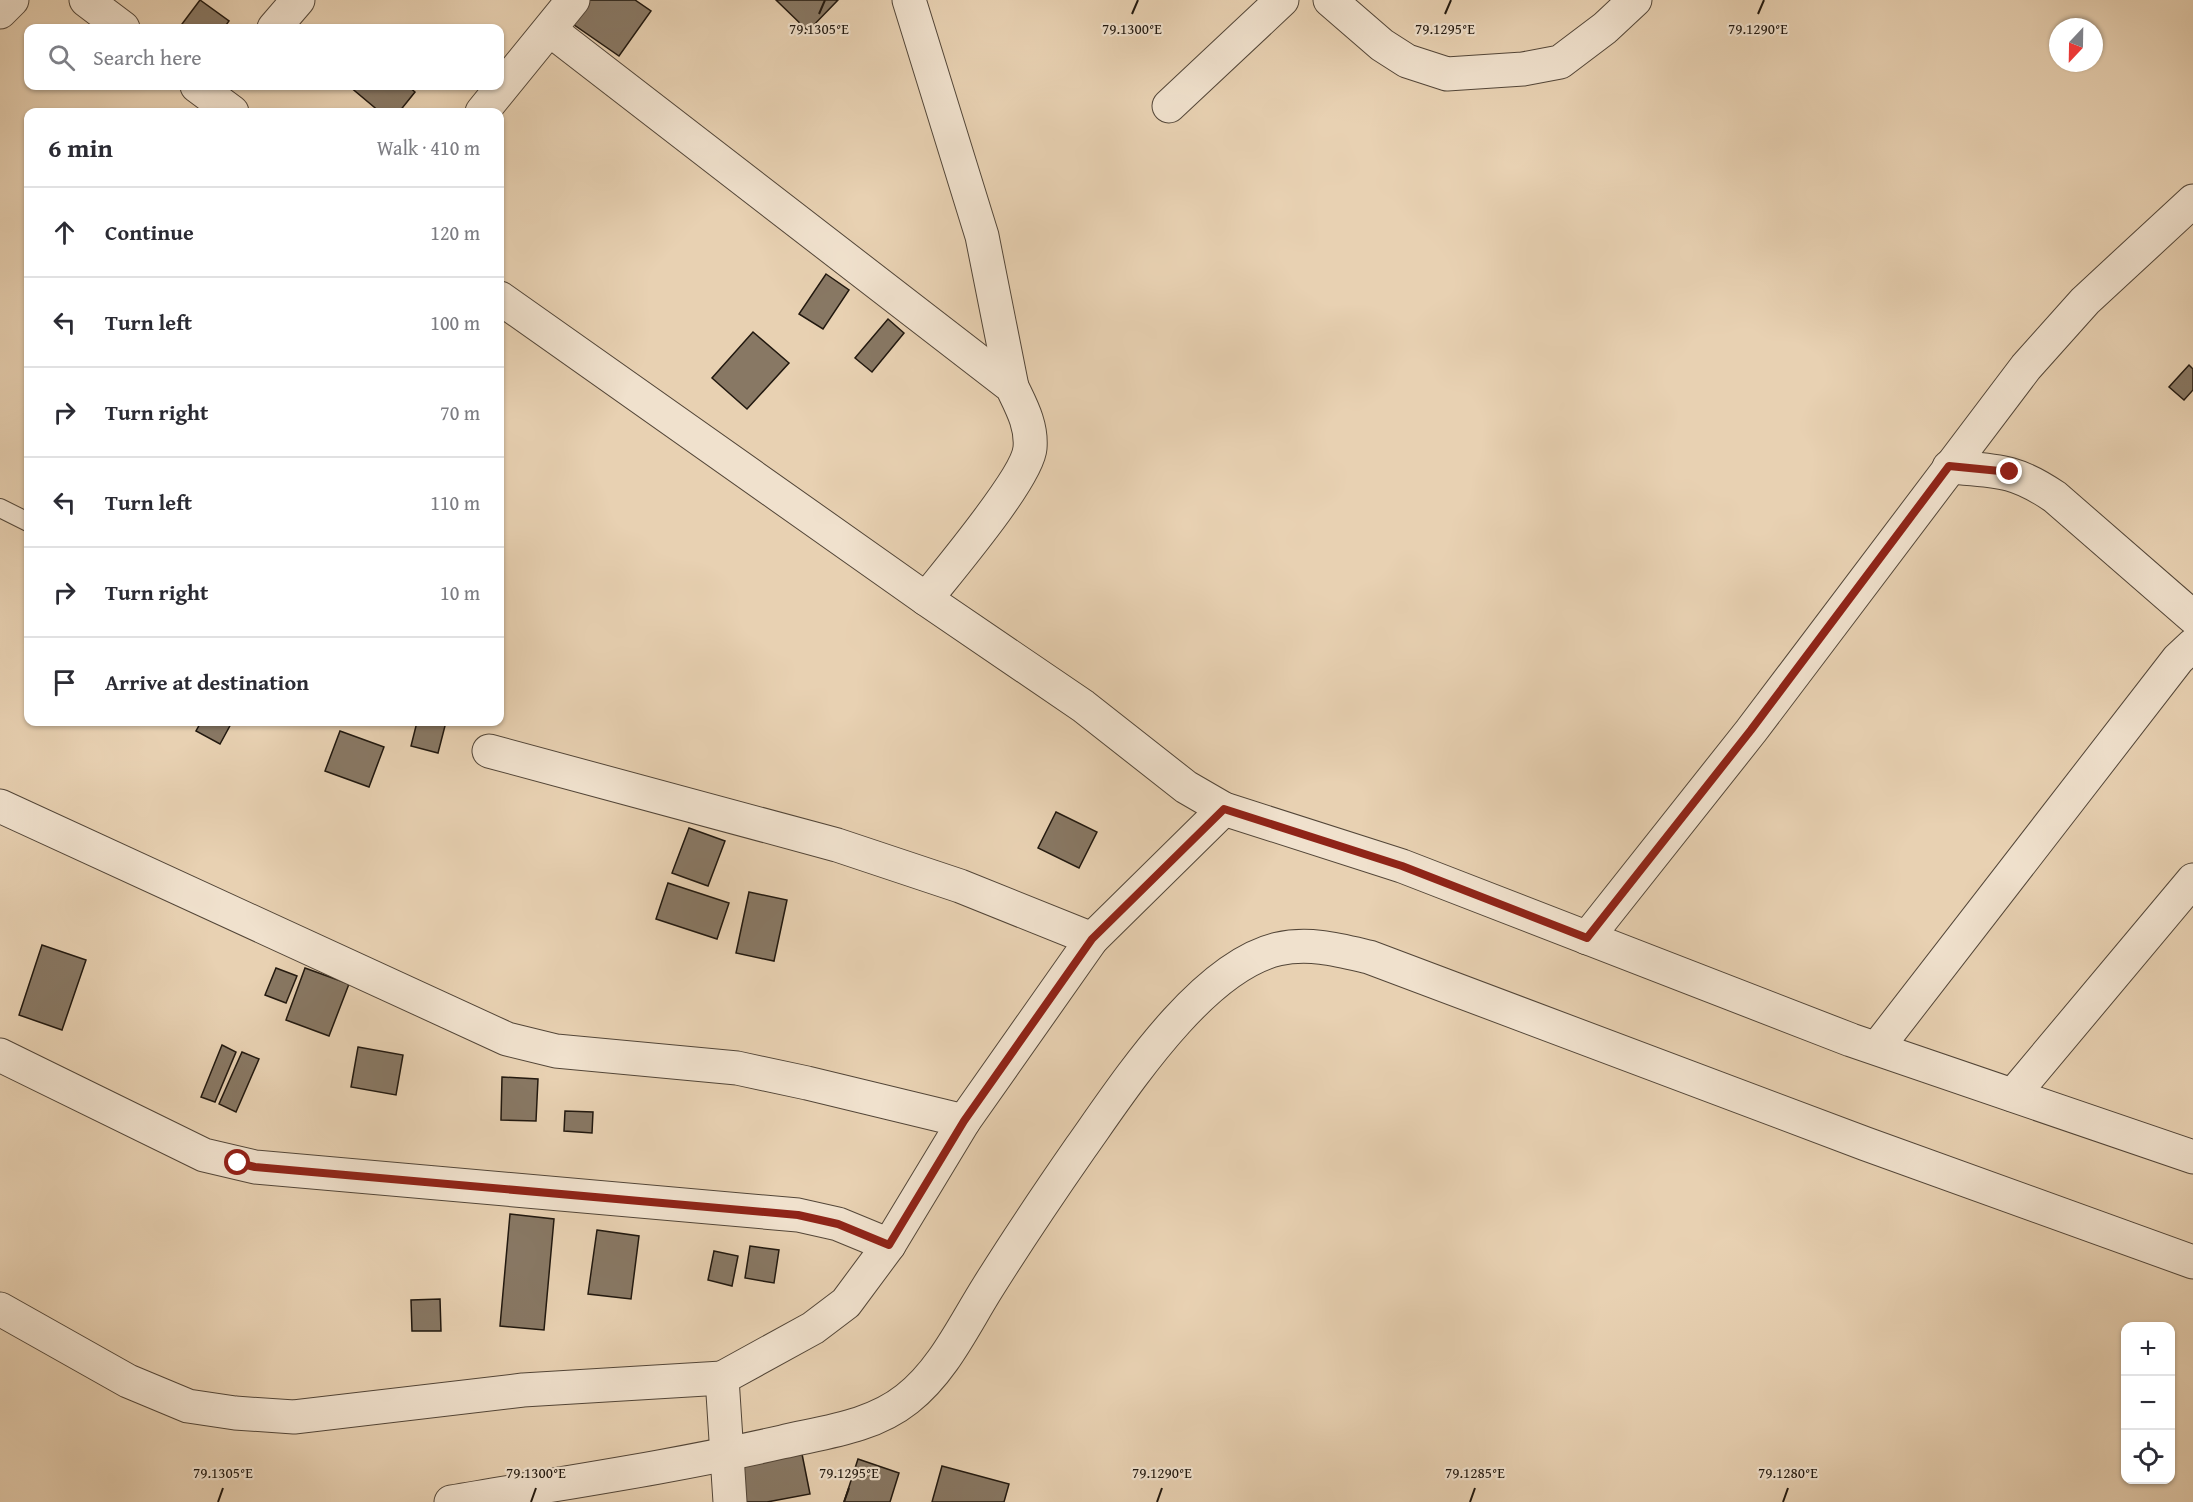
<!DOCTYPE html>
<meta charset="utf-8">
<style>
body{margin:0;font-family:"Gentium Book Plus",serif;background:#f2f2f3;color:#2b2b33}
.controls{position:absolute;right:18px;bottom:18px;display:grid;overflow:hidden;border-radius:12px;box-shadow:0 2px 4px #0004}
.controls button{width:54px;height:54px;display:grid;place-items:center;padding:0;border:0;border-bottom:2px solid #e1e1e2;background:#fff;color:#2b2b33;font:30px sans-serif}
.compass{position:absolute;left:2049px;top:18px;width:54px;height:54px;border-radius:50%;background:#fff;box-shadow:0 2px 4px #0004;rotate:202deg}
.stop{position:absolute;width:18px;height:18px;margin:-14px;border:4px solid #8f2418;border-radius:50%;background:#fff}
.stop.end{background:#8f2418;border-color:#fff;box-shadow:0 2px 6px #0008}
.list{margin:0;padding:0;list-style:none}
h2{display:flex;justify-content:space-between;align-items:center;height:78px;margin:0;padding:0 24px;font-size:26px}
h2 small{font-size:20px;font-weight:400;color:#7c7c81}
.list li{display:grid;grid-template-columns:39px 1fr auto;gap:18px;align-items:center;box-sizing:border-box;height:90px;padding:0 24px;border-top:2px solid #e1e1e2}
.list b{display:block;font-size:22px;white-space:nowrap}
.list em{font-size:20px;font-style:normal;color:#7c7c81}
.icon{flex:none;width:33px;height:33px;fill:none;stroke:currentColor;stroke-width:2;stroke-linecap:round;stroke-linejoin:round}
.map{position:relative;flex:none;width:2193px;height:1502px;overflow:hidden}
.search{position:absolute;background:#fff;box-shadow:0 2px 4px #0004;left:24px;top:24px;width:480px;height:66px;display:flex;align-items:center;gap:15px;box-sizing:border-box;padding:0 21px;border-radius:12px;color:#7c7c81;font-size:22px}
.panel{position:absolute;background:#fff;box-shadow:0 2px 4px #0004;left:24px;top:108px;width:480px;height:618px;border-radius:12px}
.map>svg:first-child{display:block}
.building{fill:#887864;stroke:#21180f;stroke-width:1.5}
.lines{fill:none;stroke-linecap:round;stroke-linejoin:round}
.lane-casing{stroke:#534638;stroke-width:20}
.street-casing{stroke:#534638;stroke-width:35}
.lane{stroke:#f0e1cd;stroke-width:18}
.street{stroke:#f0e1cd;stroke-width:33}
.route{stroke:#8f2418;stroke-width:8}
.ticks{fill:none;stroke:#21180f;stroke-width:2}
.ticks-label{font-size:15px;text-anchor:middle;fill:#21180f;stroke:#f0e1cd;stroke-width:4.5;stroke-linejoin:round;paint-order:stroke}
</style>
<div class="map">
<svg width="2193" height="1502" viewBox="0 0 2193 1502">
<rect width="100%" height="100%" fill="#e8d1b2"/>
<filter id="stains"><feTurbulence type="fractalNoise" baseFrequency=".00333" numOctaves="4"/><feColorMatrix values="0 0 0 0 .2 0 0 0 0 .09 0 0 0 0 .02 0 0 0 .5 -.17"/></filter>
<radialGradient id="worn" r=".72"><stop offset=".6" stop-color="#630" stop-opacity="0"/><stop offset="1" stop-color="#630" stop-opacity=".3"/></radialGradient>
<g class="building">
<path d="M200 0 229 21 224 28H179Z"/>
<path d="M586 0H635L651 11 619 56 570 22Z"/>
<path d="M776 0H838L808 31Z"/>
<path d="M349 86H408L415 92 399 112H380Z"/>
<path d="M826 274 849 290 823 329 799 314Z"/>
<path d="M888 319 904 333 872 372 855 358Z"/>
<path d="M753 332 789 363 747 409 712 378Z"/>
<path d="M2189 365 2193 369V390L2184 400 2169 387Z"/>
<path d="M201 722H232L220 744 196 731Z"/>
<path d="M417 722H446L438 753 411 746Z"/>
<path d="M340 731 384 747 369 787 325 771Z"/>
<path d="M1056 812 1097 832 1079 868 1038 848Z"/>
<path d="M689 828 725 841 708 886 672 873Z"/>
<path d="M668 883 729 903 717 939 656 919Z"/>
<path d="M749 892 787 900 774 961 736 953Z"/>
<path d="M42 945 86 960 62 1030 19 1015Z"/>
<path d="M276 968 297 976 286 1003 265 995Z"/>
<path d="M305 968 349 984 329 1036 286 1020Z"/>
<path d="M222 1045 236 1052 215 1102 201 1097Z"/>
<path d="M358 1047 403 1055 396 1095 351 1087Z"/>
<path d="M242 1052 259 1059 236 1112 219 1104Z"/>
<path d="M502 1077 538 1079 536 1121 501 1120Z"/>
<path d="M565 1111 593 1112 592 1133 564 1131Z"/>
<path d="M510 1214 554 1219 544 1330 500 1326Z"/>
<path d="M597 1230 639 1236 631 1299 588 1294Z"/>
<path d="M750 1246 779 1250 774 1283 745 1278Z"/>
<path d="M714 1251 738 1256 732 1286 708 1280Z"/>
<path d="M440 1299 441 1331H412L411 1300Z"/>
<path d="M802 1454 810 1494 767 1502H744L737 1467Z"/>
<path d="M858 1459 899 1473 890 1502H844Z"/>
<path d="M942 1466 1009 1484 1004 1502H932Z"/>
</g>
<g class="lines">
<defs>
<path id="lane" d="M0 508 28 522"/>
<g id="street">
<path d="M86 0 123 28"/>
<path d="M909 0 982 236 1012 387"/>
<path d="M1330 0 1382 45 1407 61 1447 74 1523 69 1560 62 1605 28 1635 0"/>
<path d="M0 12 12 0"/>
<path d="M274 28 298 0"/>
<path d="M550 30 1012 387C1021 406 1032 425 1030 448 1028 477 948 571 926 599"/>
<path d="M197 86 232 112"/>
<path d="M1169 106 1282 0"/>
<path d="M482 112 573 0"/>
<path d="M500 298 926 599 1083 706 1186 787 1224 809 1402 866 1851 1040 2193 1157"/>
<path d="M1949 467C1997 471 2014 469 2055 497L2193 617"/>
<path d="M489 751 837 845 960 886 1092 939"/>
<path d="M0 806 507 1039 556 1051 737 1068 807 1083 964 1121"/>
<path d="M1587 938 1751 731 2026 367 2085 301 2193 201"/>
<path d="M1877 1048 2178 659 2193 645"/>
<path d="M0 1055 204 1155 255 1167 798 1215 838 1224 889 1245"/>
<path d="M2013 1095 2193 880"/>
<path d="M0 1309 128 1381 188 1406 235 1413 294 1417 523 1390 722 1378"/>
<path d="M451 1502C562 1483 673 1467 782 1442 825 1432 872 1427 907 1399 943 1371 964 1325 988 1287 1018 1239 1049 1193 1081 1147 1125 1085 1201 967 1278 949 1310 942 1339 950 1369 957L1866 1144 2193 1262"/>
<path d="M730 1502 722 1378 813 1328 846 1303 889 1245 964 1121 1092 939 1224 809"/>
</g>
</defs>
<use href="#lane" class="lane-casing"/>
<use href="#street" class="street-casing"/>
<use href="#lane" class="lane"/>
<use href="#street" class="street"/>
</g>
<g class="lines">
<path class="route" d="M238 1163 255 1167 798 1215 838 1224 889 1245 964 1121 1092 939 1224 809 1402 866 1587 938 1751 730 1949 466 2010 472"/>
</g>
<path class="ticks" d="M819 14 825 0M1132 14 1138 0M1445 14 1451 0M1758 14 1764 0M218 1502 223 1488M531 1502 536 1488M844 1502 849 1488M1157 1502 1162 1488M1470 1502 1475 1488M1783 1502 1788 1488"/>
<g class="ticks-label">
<text x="819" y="34">79.1305°E</text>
<text x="1132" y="34">79.1300°E</text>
<text x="1445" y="34">79.1295°E</text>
<text x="1758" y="34">79.1290°E</text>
<text x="223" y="1478">79.1305°E</text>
<text x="536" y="1478">79.1300°E</text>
<text x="849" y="1478">79.1295°E</text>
<text x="1162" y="1478">79.1290°E</text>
<text x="1475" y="1478">79.1285°E</text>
<text x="1788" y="1478">79.1280°E</text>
</g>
<rect width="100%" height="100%" filter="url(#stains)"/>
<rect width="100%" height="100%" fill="url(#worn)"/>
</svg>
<div class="controls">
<button>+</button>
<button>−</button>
<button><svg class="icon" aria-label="locate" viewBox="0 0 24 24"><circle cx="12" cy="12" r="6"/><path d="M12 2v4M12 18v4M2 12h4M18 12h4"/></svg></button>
</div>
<svg class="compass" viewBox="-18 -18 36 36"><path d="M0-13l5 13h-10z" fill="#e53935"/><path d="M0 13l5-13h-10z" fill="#7c7c81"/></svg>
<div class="stop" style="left:238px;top:1163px"></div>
<div class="stop end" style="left:2010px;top:472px"></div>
<div class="search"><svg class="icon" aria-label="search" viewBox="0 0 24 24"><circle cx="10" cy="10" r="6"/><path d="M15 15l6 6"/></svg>Search here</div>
<section class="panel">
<h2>6 min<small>Walk · 410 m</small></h2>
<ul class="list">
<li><svg class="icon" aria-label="ahead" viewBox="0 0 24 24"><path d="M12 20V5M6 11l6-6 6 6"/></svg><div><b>Continue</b></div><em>120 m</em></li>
<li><svg class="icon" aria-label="left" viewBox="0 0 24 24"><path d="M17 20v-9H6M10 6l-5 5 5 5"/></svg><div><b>Turn left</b></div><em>100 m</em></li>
<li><svg class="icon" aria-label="right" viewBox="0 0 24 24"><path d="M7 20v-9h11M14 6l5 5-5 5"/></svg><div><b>Turn right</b></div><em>70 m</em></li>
<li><svg class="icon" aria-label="left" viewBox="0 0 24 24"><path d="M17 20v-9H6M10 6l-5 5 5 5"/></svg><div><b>Turn left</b></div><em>110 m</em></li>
<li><svg class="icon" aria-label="right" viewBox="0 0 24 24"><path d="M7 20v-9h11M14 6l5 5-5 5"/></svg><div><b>Turn right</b></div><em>10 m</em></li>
<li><svg class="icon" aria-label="arrive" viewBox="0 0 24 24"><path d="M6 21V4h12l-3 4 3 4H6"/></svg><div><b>Arrive at destination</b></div></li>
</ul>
</section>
</div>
